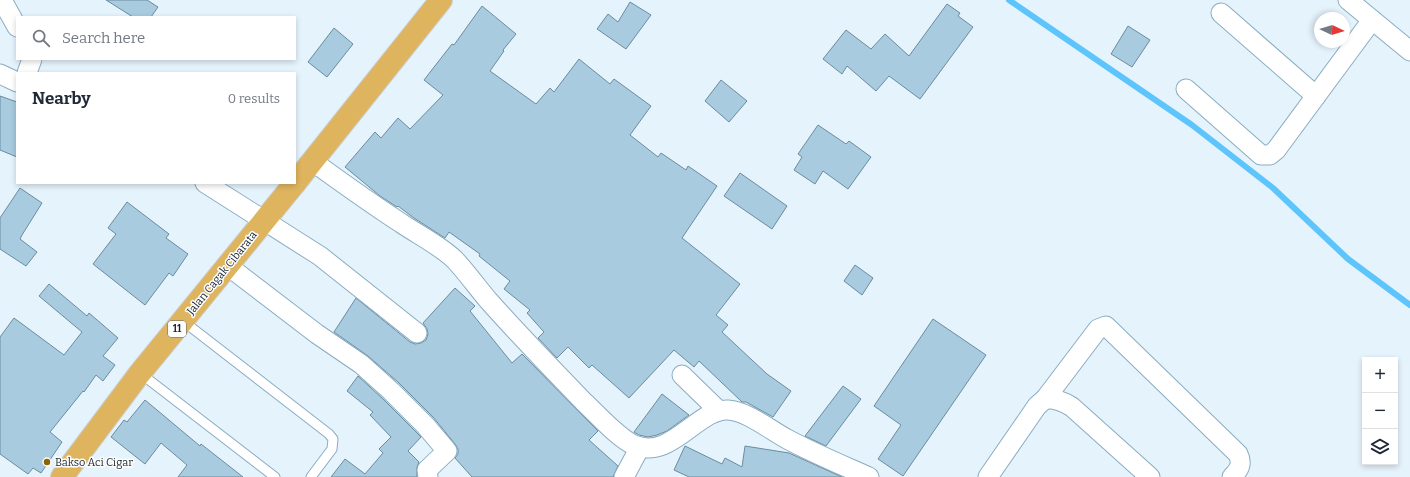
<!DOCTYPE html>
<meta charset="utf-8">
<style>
body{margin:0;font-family:Bitter,serif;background:#f2f2f3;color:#1f2937}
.controls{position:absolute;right:12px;bottom:12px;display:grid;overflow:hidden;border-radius:0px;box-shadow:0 2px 6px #0003}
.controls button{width:36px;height:36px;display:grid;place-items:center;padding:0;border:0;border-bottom:1px solid #e0e1e3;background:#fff;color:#1f2937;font:20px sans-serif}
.compass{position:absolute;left:1314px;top:12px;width:36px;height:36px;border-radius:50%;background:#fff;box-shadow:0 2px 6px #0003;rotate:94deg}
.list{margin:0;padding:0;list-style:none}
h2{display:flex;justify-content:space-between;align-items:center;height:52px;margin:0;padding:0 16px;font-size:17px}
h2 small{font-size:13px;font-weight:400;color:#747a83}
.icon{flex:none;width:22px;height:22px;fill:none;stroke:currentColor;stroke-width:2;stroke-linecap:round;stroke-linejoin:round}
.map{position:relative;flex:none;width:1410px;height:477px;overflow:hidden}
.search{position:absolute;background:#fff;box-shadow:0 2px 6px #0003;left:16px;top:16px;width:280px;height:44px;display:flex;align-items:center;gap:10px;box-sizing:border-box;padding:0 14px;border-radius:0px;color:#747a83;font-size:15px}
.panel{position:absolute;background:#fff;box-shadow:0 2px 6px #0003;left:16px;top:72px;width:280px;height:112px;border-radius:0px}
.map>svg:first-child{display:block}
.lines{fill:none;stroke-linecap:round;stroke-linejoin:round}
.stream{stroke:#5dc5fb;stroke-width:6}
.building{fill:#a8cbdf;stroke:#6b8c9f}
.service-casing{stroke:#8aacc0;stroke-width:11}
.minor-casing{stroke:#8aacc0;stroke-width:21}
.trunk-casing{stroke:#cccfd1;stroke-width:24}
.service{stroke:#fff;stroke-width:9}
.minor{stroke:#fff;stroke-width:19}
.trunk{stroke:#dfb45f;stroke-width:22}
.poi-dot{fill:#8c6406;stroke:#fefefe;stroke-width:1.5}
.labels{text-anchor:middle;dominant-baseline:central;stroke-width:3;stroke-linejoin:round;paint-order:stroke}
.shield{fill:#fefefe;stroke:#5e676c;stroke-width:1}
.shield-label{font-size:10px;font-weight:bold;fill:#19262e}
.street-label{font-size:11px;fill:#19262e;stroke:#fefefe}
.poi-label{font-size:11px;fill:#19262e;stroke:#fefefe;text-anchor:start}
</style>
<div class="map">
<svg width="1410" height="477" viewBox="0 0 1410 477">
<rect width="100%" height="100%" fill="#e5f3fc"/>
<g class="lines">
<path class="stream" d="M1009 0 1192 125 1273 188 1348 259 1410 305"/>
</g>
<g class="building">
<path d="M106 0H147L158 7 151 17H133Z"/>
<path d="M630 2 651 15 626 49 597 29 608 14 618 22Z"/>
<path d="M947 4 960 13 958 16 973 27 920 99 889 76 876 91 847 66 842 74 823 59 846 30 871 49 885 34 909 56Z"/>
<path d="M482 6 516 34 503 50 504 51 490 71 536 104 550 88 554 92 579 59 610 84 614 79 651 106 630 135 658 157 661 153 686 170 688 166 717 186 682 238 740 284 716 315 728 325 722 332 767 374 791 391 773 417 746 402H742L699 361 694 367 674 350 629 398 592 365 589 368 568 347 557 358 538 338 544 332 527 313 530 310 504 289 510 281 479 256 480 254 449 232 445 238 414 218 398 206 397 207 380 196 345 167 375 132 381 138 398 118 410 129 443 95 424 80 452 44 454 45Z"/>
<path d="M1128 26 1150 40 1132 67 1111 54Z"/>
<path d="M334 28 353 44 327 77 308 62Z"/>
<path d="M721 80 747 101 729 122 705 101Z"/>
<path d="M0 96 17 102V157L0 150Z"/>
<path d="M818 125 846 144 849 141 871 157 848 189 823 171 815 184 794 170 802 157 798 154Z"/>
<path d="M740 173 787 206 772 229 724 196Z"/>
<path d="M20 188 42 203 22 235 20 239 37 252 26 266 0 249V218Z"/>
<path d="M127 202 169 234 166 238 188 254 173 276 169 273 145 305 93 264 116 234 108 228Z"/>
<path d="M855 265 873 278 862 295 844 281Z"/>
<path d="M49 284 87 316 89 313 118 338 103 356 115 365 103 381 96 375 84 392 83 391 50 432 62 442 41 473 33 468 28 474 0 454V337L14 318 64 355 82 332 39 296Z"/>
<path d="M455 288 475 306 470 311 512 363 522 354 598 431 589 440 618 466 613 477H472L455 458 458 454V449L455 444 433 417 399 383 368 356 334 332 356 298 410 342 415 344 421 343 426 340 428 334 427 329 423 323Z"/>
<path d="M933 319 986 355 903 476 878 459 901 425 874 406Z"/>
<path d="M358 376 383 399 421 437 408 451 419 462 417 467V477H331L345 459 365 474 383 453 379 449 391 437 370 415 373 412 347 391Z"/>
<path d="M843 386 861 399 826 446 805 436Z"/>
<path d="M662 394 689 415 667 431 657 435 648 437 639 435 634 432Z"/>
<path d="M145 400 200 446 201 444 243 477H178L187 465 161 443 145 464 111 437 124 420 127 422Z"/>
<path d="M685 446 722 464 725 458 742 467 745 446 789 453 842 477H689L674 470Z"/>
</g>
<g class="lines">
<defs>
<g id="service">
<path d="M183 321 329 434 333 439 332 449 311 477"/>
<path d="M140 373 275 477"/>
</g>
<g id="minor">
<path d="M2 0 17 27"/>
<path d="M1348 0 1410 51"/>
<path d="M1221 13 1316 96"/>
<path d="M27 73 32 59"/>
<path d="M0 74 17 82"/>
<path d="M1186 89 1261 155H1270L1276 150 1372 20"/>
<path d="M312 161C341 182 370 203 401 223 417 234 441 246 455 260 467 273 477 287 488 300 519 335 552 369 584 402 597 414 618 438 634 445 671 461 698 408 728 410 747 411 770 430 787 439 813 453 842 465 869 477"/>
<path d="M205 183 320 256 417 333"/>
<path d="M228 266 317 334 361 364 391 391 425 425 447 451 427 470 428 477"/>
<path d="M682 375 719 411"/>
<path d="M1045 399C1055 398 1064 402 1072 407L1150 477"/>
<path d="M624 477 640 447"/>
<path d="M988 477 1037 406 1045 399 1098 329 1106 326 1238 454C1243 464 1239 470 1232 477"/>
</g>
<g id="trunk">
<path d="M295 183 441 0"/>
<path d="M62 477 140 373 295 183"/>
</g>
</defs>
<use href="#service" class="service-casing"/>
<use href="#minor" class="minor-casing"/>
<use href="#trunk" class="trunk-casing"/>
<use href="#service" class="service"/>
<use href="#minor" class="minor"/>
<use href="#trunk" class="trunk"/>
</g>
<circle class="poi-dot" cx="47" cy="462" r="4"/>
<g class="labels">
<rect class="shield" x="168" y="321" width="18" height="16" rx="3"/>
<g class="shield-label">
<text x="177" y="329">11</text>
</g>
<g class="street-label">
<text transform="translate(222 273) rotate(-51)">Jalan Cagak Cibarata</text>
</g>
<g class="poi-label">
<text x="55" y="462">Bakso Aci Cigar</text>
</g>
</g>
</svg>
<div class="controls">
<button>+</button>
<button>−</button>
<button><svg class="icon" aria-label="layers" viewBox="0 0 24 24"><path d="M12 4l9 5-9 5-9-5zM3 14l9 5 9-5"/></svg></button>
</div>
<svg class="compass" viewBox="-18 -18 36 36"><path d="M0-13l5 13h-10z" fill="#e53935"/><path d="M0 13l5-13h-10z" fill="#747a83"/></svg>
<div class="search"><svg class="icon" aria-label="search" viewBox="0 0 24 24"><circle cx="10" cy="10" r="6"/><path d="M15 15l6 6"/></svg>Search here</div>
<section class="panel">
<h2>Nearby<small>0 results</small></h2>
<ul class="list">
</ul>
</section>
</div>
